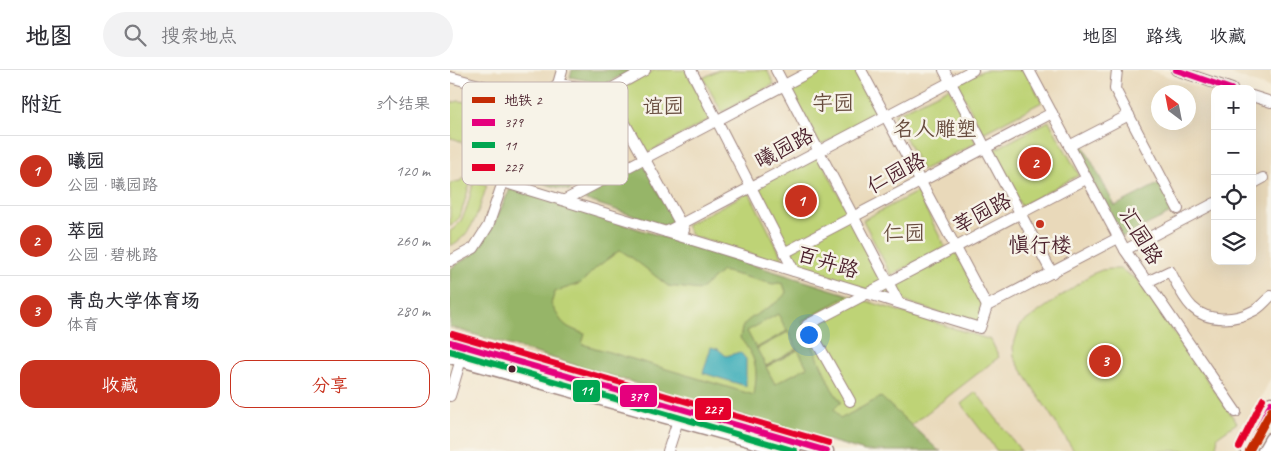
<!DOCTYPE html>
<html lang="zh">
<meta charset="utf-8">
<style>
body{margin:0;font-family:Caveat,"LXGW WenKai TC",sans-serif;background:#f2f2f3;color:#2b2b33}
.controls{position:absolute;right:15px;top:15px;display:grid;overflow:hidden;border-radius:10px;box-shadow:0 5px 20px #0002}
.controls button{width:45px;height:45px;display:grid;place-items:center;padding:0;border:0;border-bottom:1px solid #e1e1e2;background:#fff;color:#2b2b33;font:25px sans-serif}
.compass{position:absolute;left:701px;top:15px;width:45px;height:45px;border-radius:50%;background:#fff;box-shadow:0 5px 20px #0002;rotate:328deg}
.you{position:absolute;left:358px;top:264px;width:18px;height:18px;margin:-12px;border:4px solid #fff;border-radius:50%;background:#1a73e8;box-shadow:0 0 0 8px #1a73e833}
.badge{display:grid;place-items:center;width:32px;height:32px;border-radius:50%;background:#c8321e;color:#fff;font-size:16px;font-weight:700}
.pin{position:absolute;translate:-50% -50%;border:2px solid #fff;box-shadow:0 1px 5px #0006}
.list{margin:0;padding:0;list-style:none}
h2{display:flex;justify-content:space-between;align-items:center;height:65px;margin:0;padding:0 20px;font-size:21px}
h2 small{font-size:16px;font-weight:400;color:#7c7c81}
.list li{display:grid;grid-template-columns:32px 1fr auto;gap:15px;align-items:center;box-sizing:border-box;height:70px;padding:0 20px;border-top:1px solid #e1e1e2}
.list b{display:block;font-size:19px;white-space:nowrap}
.list p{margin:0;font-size:16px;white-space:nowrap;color:#7c7c81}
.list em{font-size:16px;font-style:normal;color:#7c7c81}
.actions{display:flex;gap:10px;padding:15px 20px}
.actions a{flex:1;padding:11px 0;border:1px solid #c8321e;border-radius:15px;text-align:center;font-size:18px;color:#c8321e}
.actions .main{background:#c8321e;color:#fff}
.icon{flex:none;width:28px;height:28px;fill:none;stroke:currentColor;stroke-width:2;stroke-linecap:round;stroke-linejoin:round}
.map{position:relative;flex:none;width:821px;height:381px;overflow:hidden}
header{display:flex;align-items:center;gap:30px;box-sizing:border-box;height:70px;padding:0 25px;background:#fff;border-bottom:1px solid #e1e1e2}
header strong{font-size:24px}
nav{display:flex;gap:28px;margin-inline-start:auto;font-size:18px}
.search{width:350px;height:45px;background:#f2f2f3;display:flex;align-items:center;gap:12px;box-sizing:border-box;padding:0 18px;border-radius:28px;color:#7c7c81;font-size:19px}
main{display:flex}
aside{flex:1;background:#fff}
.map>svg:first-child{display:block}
.built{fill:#e9d9ba;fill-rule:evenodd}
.green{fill:#bed376;stroke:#847950}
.forest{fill:#96b567;stroke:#706a49;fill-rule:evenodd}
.water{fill:#3eaeb9;stroke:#446672}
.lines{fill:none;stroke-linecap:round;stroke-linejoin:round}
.minor-casing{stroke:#9e847e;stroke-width:12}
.major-casing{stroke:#9e847e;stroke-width:15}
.minor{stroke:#fff;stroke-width:10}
.major{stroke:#fff;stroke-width:12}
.bus-1-casing{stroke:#f7f3e8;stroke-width:10}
.bus-2-casing{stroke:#f7f3e8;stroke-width:10}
.bus-3-casing{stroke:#f7f3e8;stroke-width:10}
.bus-1{stroke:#e5007d;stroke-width:6}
.bus-2{stroke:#00a651;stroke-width:6}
.bus-3{stroke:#e4002b;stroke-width:6}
.metro-1-casing{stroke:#f7f3e8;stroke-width:11}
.metro-1{stroke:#c42c05;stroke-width:8}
.poi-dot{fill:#c8321e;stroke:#f7f3e8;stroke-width:2}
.bus-dot{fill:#4a1f2b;stroke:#f7f3e8;stroke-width:2}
.labels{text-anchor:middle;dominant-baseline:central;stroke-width:5;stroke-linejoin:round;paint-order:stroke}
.park-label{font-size:21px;fill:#674c3e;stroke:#f7f3e8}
.street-label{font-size:21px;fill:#4a1f2b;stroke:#f7f3e8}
.poi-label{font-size:21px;fill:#4a1f2b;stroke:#f7f3e8}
.key{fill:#f7f3e8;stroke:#c3b3af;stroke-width:1}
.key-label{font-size:14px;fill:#4a1f2b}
.line-badge{stroke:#f7f3e8;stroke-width:2}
.badge-label{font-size:14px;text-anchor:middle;font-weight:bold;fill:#fff}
</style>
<header>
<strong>地图</strong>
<div class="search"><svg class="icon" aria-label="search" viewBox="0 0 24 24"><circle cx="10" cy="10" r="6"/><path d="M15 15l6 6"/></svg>搜索地点</div>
<nav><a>地图</a><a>路线</a><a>收藏</a></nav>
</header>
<main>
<aside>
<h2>附近<small>3个结果</small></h2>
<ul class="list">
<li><span class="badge">1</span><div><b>曦园</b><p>公园 · 曦园路</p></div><em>120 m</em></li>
<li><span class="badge">2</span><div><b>萃园</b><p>公园 · 碧桃路</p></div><em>260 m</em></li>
<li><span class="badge">3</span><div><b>青岛大学体育场</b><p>体育</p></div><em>280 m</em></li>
</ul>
<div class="actions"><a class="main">收藏</a><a>分享</a></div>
</aside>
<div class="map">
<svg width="821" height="381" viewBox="0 0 821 381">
<rect width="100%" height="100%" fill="#f7f3e8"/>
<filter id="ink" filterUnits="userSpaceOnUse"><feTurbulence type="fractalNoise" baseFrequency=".02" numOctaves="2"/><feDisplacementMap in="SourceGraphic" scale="10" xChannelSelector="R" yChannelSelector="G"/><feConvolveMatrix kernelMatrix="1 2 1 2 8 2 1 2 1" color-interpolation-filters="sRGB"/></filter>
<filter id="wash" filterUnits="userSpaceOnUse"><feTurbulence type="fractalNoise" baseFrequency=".0096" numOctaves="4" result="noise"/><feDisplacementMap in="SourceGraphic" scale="20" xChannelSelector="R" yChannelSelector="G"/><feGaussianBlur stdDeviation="1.12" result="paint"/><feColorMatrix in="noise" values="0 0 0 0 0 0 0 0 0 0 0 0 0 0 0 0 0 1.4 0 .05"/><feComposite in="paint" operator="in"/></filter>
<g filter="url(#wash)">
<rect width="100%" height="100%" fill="#f3e8d2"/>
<g class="built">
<path d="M0 0H699L765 23V191H802V37L821 43V308L784 381H424L0 266ZM708 22H738V52H708Z"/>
<path d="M770 0H821V19Z"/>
</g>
<g class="green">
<path d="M205 0H236L262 48 196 84 163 23Z"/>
<path d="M268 0H317L324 14 272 42 253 8Z"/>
<path d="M373 0H408L431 43 370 75 339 18Z"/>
<path d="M534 0H575L592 32 533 63 507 14Z"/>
<path d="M499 18 526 73 472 100 444 45Z"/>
<path d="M9 31C24 32 38 42 38 58 37 68 31 79 28 88 15 84 18 70 0 68V33Z"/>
<path d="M599 51 629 105 571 136 542 81Z"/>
<path d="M368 84 442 227 345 198 304 118Z"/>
<path d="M14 108 21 110 10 147 0 157V113L10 111Z"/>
<path d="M24 111 37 115C29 138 24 165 0 176V161C16 153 19 127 24 111Z"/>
<path d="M60 119 541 270 549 287 442 370 0 241V199L26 182 43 156Z"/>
<path d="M299 122 336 195 242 166 236 155Z"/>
<path d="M467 122 495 177 441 205 413 150Z"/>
<path d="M505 180 535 237 528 256 451 230 442 213Z"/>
<path d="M661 199H670L688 210 787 353 768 366 766 378 764 381H624L569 296 564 287 563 277 570 255 642 204 652 200Z"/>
<path d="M526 322 571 381H547L511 334Z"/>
</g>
<g class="forest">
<path d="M122 0H182L155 14 120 7Z"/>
<path d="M109 16 152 22 124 40 111 37 96 87 111 92 107 104 124 109 120 121 78 109 61 94 75 43Z"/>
<path d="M632 73 665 136 710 113 725 141 672 167 624 77Z"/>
<path d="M194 95 224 152 215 156 130 128Z"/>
<path d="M60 119 399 225 352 252 382 319 391 332 384 339 390 349 431 327 488 380 491 381H415L274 340 0 257V199L26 182 43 156ZM170 180 185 190 218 216 250 220 272 201 323 214 328 213 333 214 336 222C330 235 299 245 293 256 291 259 291 265 290 268 307 289 308 298 304 325L132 274 135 264C112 256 113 254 101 234L105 222 131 213 147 197ZM328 244 337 261 306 278 297 261ZM338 262 347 279 316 296 307 279ZM348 280 357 297 325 314 316 297Z"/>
</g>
<path class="water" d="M261 277 268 279 276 286 290 282 296 289V316L253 303Z"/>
</g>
<g filter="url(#ink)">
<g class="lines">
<defs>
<g id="minor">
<path d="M241 0 344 201"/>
<path d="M326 0 449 233"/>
<path d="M411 0 537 236"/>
<path d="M494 0 602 203"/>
<path d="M579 0 675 180 786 342"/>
<path d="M667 0 665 19 728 139"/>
<path d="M726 0 782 19"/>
<path d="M0 7 87 31"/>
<path d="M108 14 157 21 195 0"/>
<path d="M108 14 112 0"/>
<path d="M157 21 234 160"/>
<path d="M802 26 821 32"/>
<path d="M619 76 679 45"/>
<path d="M53 112 530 258 537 236 668 168"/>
<path d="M802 114 813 108"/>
<path d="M115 130 363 0"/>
<path d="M216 162 523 0"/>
<path d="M675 180 765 133"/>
<path d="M334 183 602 43"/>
<path d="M0 191 24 178 38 156 53 112 73 42 108 14"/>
<path d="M697 212 720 201C726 212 732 227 742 237 757 252 785 251 803 241 810 238 815 231 821 226"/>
<path d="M0 326 15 276"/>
<path d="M400 331 357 255 636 109"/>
<path d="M218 381 230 344"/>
</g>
<g id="major">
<path d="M0 272 377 381"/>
<path d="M0 287 338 381"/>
<path d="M797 381 821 333"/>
<path d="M814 381 821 369"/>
</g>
</defs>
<use href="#minor" class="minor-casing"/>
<use href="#major" class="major-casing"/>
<use href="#minor" class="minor"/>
<use href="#major" class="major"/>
<defs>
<g id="bus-1">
<path d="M726 0 781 19"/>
<path d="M0 272 377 381"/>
<path d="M797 381 821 333"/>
</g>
<path id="bus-2" d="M0 281 345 381"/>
<g id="bus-3">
<path d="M2 264 379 373"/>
<path d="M789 377 813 329"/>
</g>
</defs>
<use href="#bus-1" class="bus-1-casing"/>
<use href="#bus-2" class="bus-2-casing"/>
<use href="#bus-3" class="bus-3-casing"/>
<use href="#bus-1" class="bus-1"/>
<use href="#bus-2" class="bus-2"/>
<use href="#bus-3" class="bus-3"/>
<defs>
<path id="metro-1" d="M799 381 821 341"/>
</defs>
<use href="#metro-1" class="metro-1-casing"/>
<use href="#metro-1" class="metro-1"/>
</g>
</g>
<circle class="poi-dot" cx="590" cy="154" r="5"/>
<circle class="bus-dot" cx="62" cy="299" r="4.5"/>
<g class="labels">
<g class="park-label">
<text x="383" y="33">宇园</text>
<text x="213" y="36">谊园</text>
<text x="485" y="59">名人雕塑</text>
<text x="454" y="163">仁园</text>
</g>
<g class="street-label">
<text transform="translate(334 78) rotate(-28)">曦园路</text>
<text transform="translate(446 103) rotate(-28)">仁园路</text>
<text transform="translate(532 143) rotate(-28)">莘园路</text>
<text transform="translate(691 166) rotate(59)">汇园路</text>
<text transform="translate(378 192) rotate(17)">百卉路</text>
</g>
<g class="poi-label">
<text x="590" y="175">慎行楼</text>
</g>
</g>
<rect x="12" y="12" width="166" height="103" rx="8" class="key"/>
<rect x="22" y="27" width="23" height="6" fill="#c42c05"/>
<rect x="22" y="49" width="23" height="7" fill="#e5007d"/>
<rect x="22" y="72" width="23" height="6" fill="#00a651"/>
<rect x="22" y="94" width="23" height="7" fill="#e4002b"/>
<g class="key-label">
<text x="54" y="35">地铁 2</text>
<text x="54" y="57">379</text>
<text x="54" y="80">11</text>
<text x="54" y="102">227</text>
</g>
<g class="line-badge">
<rect x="122" y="309" width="29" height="24" rx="5" fill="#00a651"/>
<rect x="169" y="314" width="39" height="24" rx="5" fill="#e5007d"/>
<rect x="244" y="327" width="38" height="24" rx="5" fill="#e4002b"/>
</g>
<g class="badge-label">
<text x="136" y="325">11</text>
<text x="188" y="331">379</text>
<text x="263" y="344">227</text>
</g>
</svg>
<div class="controls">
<button>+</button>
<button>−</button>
<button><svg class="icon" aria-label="locate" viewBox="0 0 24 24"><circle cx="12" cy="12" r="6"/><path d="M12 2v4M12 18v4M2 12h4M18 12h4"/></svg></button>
<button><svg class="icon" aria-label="layers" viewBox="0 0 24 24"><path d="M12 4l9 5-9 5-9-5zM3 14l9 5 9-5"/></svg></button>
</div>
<svg class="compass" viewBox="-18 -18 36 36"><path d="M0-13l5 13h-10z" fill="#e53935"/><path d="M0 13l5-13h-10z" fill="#7c7c81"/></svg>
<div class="you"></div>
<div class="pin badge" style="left:351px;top:131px">1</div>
<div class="pin badge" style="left:585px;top:93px">2</div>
<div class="pin badge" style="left:655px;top:291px">3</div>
</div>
</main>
